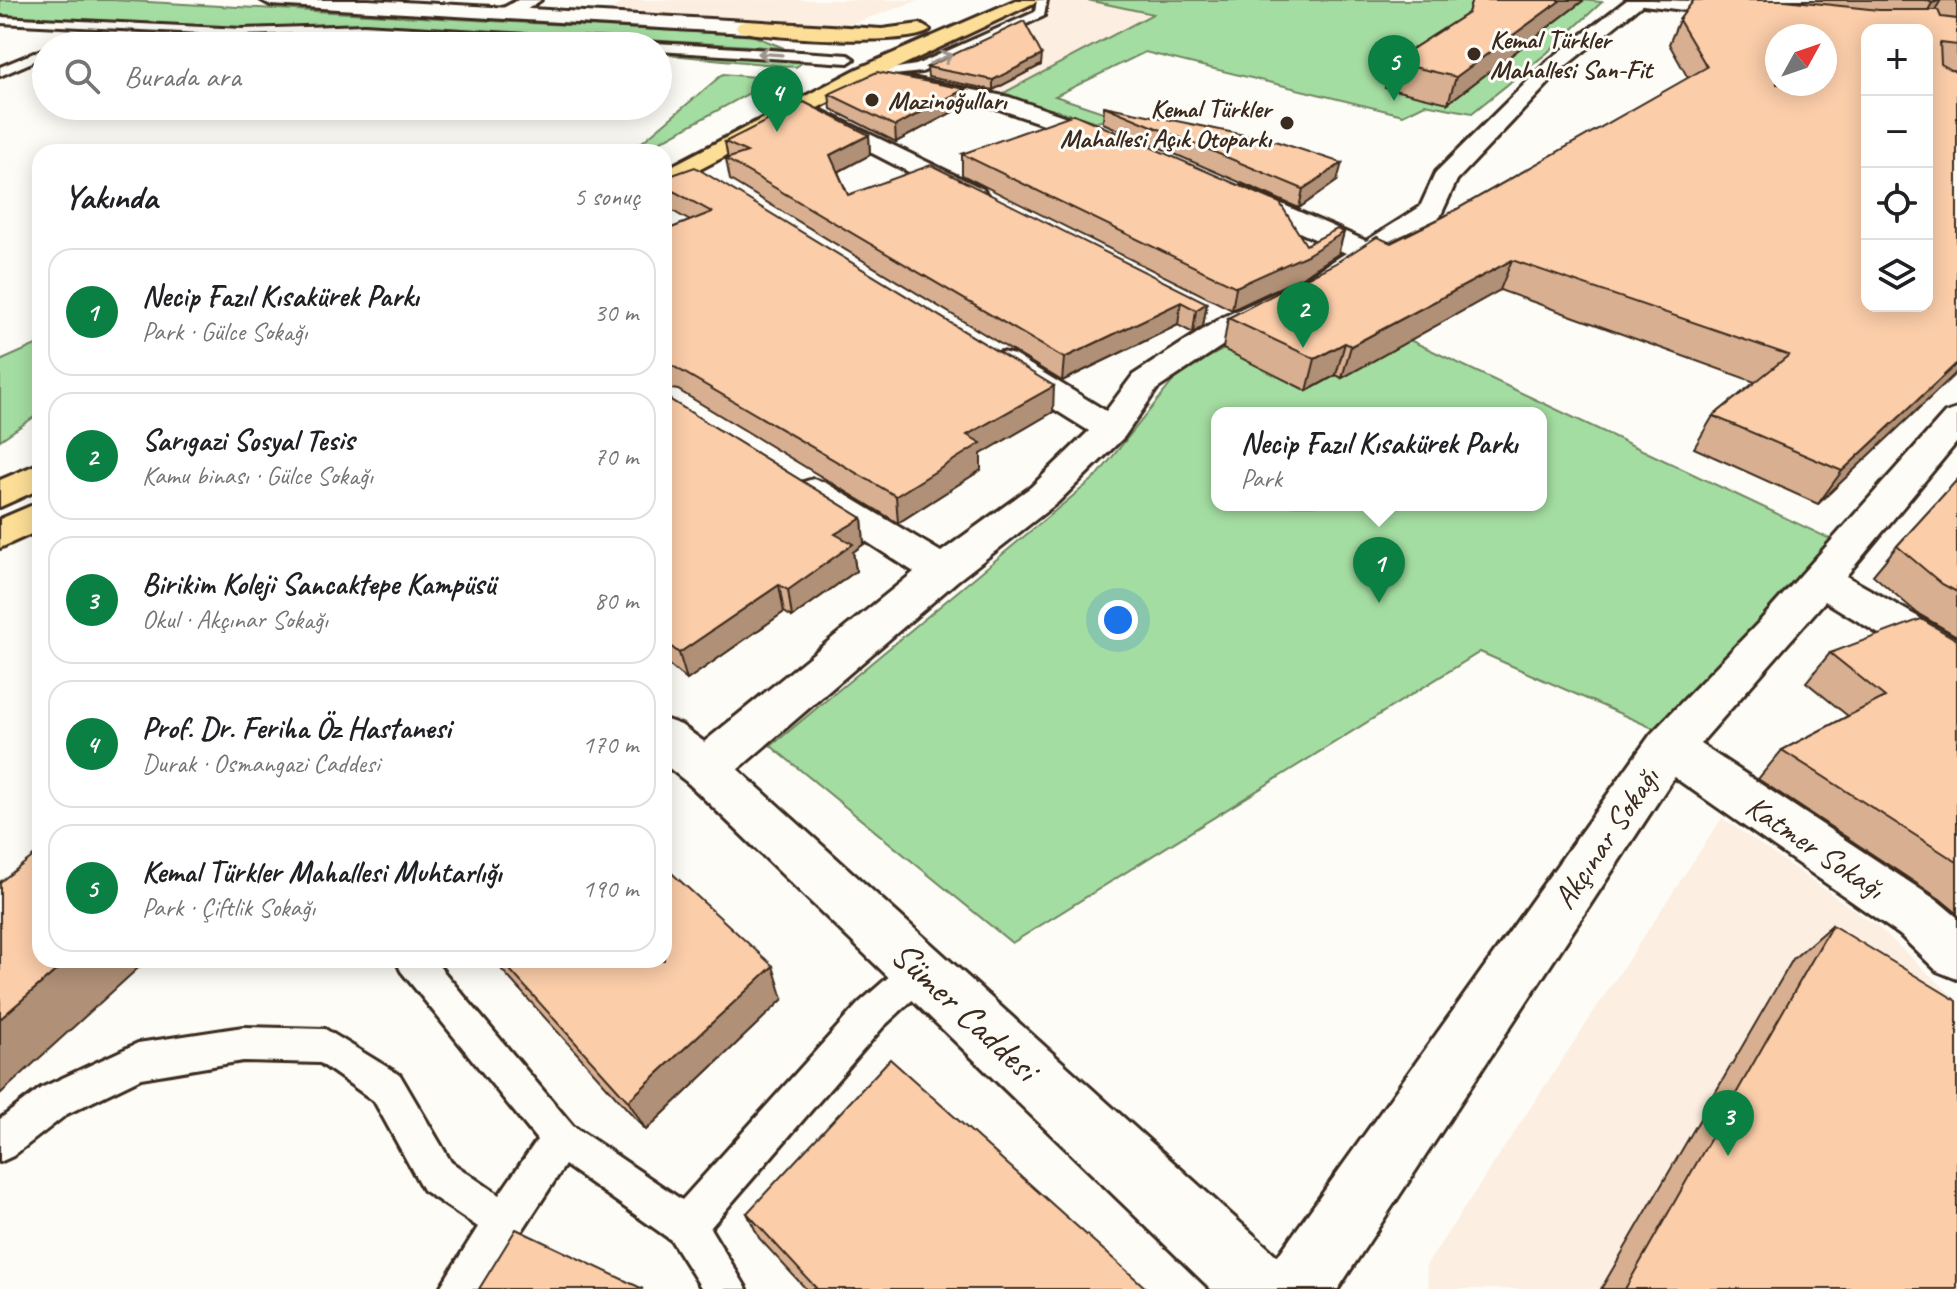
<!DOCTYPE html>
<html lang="tr">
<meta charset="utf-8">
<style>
body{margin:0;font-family:Caveat,sans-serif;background:#f2f2f2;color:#202124}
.controls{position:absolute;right:24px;top:24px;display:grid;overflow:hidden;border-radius:16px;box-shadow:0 4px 20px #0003}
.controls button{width:72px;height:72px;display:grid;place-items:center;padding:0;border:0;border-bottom:2px solid #e0e0e0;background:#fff;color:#202124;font:40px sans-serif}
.compass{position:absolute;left:1765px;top:24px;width:72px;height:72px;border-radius:50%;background:#fff;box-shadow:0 4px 20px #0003;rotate:50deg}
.you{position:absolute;left:1118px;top:620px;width:28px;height:28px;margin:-20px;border:6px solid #fff;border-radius:50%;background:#1a73e8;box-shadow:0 0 0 12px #1a73e833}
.badge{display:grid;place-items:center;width:52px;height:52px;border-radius:50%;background:#0b8043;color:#fff;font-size:26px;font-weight:700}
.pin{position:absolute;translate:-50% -66px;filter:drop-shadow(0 2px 4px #0008)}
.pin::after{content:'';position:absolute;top:42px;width:28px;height:24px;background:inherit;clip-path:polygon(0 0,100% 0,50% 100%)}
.popup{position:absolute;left:1211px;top:407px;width:336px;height:104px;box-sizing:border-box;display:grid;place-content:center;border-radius:16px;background:#fff;filter:drop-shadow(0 2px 6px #0005);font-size:26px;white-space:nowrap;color:#757577}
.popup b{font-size:30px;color:#202124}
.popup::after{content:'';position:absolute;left:50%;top:100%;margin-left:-16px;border:16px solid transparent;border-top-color:#fff}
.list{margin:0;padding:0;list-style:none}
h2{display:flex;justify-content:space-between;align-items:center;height:104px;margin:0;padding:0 32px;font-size:34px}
h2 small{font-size:26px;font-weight:400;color:#757577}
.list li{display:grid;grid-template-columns:52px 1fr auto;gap:24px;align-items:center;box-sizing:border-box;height:128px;margin:0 16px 16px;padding:0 16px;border:2px solid #e0e0e0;border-radius:24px}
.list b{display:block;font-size:30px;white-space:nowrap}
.list p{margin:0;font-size:26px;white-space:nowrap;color:#757577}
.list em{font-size:26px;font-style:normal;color:#757577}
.icon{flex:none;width:44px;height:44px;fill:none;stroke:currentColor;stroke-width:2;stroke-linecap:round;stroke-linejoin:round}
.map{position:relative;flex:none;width:1957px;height:1289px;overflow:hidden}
.search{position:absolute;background:#fff;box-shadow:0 4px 20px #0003;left:32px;top:32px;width:640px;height:88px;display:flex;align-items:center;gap:20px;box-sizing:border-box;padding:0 28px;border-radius:44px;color:#757577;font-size:30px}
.panel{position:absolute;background:#fff;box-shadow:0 4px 20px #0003;left:32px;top:144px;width:640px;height:824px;border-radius:24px}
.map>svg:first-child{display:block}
.built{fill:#fceee0}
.green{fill:#a4dda1;stroke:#708460;stroke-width:2;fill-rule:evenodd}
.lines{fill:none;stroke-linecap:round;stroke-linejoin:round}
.lane-casing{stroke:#3b2a1e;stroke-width:6}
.street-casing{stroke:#3b2a1e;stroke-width:6}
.secondary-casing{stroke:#3b2a1e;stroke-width:6}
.primary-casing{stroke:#3b2a1e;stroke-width:6}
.lane{fill:#fdfcf7;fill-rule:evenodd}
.street{fill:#fdfcf7;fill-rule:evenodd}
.secondary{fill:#fdfcf7;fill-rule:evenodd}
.primary{fill:#fcde96;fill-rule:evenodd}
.wall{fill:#d8b091;stroke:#3b2a1e;stroke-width:2}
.shaded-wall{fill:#b09076;stroke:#3b2a1e;stroke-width:2}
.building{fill:#fbcda9;stroke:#3b2a1e;stroke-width:2;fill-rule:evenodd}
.oneway{stroke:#9c938a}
.poi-dot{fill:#3b2a1e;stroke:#fdfcf7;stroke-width:3}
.labels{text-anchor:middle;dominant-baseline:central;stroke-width:6;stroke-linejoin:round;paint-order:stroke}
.far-poi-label{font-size:26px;font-weight:bold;fill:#3b2a1e;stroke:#fdfcf7;text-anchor:start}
.street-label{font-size:32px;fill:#3b2a1e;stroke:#fdfcf7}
.near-street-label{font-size:38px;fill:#3b2a1e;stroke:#fdfcf7}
</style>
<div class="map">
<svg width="1957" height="1289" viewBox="0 0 1957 1289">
<rect width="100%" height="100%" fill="#fdfcf7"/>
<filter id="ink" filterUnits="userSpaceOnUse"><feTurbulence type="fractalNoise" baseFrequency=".0125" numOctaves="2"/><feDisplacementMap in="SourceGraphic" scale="16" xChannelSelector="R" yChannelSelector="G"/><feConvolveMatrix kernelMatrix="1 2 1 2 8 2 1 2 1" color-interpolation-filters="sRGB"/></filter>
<g filter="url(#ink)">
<g class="built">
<path d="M626 0H920L847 25 609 11Z"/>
<path d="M1048 0H1087L1154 13 1000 95 915 72 917 60Z"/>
<path d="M1722 818 1877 926 1957 1000V1289H1429L1426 1266Z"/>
</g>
<g class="green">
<path d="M0 0H112L729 34 754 36 784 48 362 24 251 29 0 16Z"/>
<path d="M1087 0H1581L1602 2 1547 53 1472 113 1425 104 1403 115 1145 52 1055 96 1115 116 1098 122 1000 95 1153 14Z"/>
<path d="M352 32 583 46C483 46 382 33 282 38Z"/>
<path d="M683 51 803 62 796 67 671 55Z"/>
<path d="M723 74 775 79 641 152H622L641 143Z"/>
<path d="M1323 299 1862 554 1680 740 1480 652 1012 943 771 746 1097 476 1181 371ZM1217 413H1541V505H1217Z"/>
<path d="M38 344 40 413 0 440V361Z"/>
</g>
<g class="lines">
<defs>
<g id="lane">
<path d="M1037 0H1047L1044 16 922 72 865 78 859 74 916 65 1035 12Z"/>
<path d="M0 17 242 29 364 25 848 55 854 59 848 63 658 51V46H593L364 31 242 35 0 23Z"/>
<path d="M46 48V56L0 76V67Z"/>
<path d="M921 954 933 959 938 970 933 981 883 1027 710 1228 747 1289H702L671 1240 565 1165 484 1289H439L478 1227 423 1190 374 1101 320 1063 243 1061 141 1078 67 1114 13 1156 0 1162V1119L41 1088 138 1043 243 1027 325 1029 400 1075 451 1162 499 1195 537 1140 401 971 396 960H434L573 1126 682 1200 859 1003 909 959Z"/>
</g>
<g id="street">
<path d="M518 0H541L517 16H503V8Z"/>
<path d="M1627 0H1648L1563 68 1457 180 1440 217 1325 292 1243 332 1157 389 1124 437 1057 503 957 581 722 783 705 789 688 783 681 769 688 755 914 572 800 499 794 491 800 483 813 479 826 483 941 552 1031 487 1089 431 990 369 986 362 990 355 1002 352 1014 355 1106 411 1133 375 1221 318 1303 280 1346 253 1225 199 1221 193 1225 187H1243L1366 241 1420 207 1436 172 1549 60Z"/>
<path d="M906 77 1009 97 1124 137 1128 142 1116 149 996 108 898 88 895 83Z"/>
<path d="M818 109 983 189 987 195 983 201H965L810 121 807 116 810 111Z"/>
<path d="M1957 409V442L1846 576 1957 639V676L1941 672 1825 601 1700 744 1938 901 1957 917V979L1937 971 1900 935 1674 777 1338 1289H1262L1272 1264 1651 734 1759 622 1945 413Z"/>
</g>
<g id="secondary">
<path d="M261 0H368L746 21 756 27 746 33 270 5Z"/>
<path d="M1634 0C1659 0 1742 0 1757 12L1748 18 1643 5Z"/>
<path d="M664 719 681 725 722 755 1286 1264 1296 1289H1211L688 783 664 764Z"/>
</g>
<g id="primary">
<path d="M1016 0H1040L873 79 664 188V170L857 69Z"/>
<path d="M746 21 882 29 920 24 930 30C914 47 766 38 739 31L736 27 739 23Z"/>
<path d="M40 463V489L0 507V480Z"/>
<path d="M40 502V530L0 548V519Z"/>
</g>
</defs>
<use href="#lane" class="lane-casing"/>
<use href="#street" class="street-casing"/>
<use href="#secondary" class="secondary-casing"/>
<use href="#primary" class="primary-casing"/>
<use href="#lane" class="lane"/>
<use href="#street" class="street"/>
<use href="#secondary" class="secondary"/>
<use href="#primary" class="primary"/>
</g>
<g class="wall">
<path d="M1472 0H1584L1448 103 1385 88 1392 62 1468 13Z"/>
<path d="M1694 0H1957V71L1952 70 1957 73V371L1818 504 1694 448 1713 416 1755 382 1500 290 1342 378 1336 375 1307 391 1223 349 1228 318 1443 217 1688 78 1669 44 1679 20Z"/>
<path d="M1041 65 993 90 928 77 927 67Z"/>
<path d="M965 89 966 105 896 142 831 109 829 94Z"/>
<path d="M1104 106 1337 181 1299 208 1103 123Z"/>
<path d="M869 135 870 155 838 172 848 195 1207 303 1203 326 1193 333 1178 325 1062 381 730 180 726 159H728L725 142Z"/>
<path d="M962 154 1306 245 1344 232 1338 254 1302 277 1232 310 962 175Z"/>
<path d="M664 178 1053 412 981 454V470L898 523 678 390 664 388V231L690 221 664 206Z"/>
<path d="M664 396 862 518 864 544 853 552 856 571 792 617 784 612 687 680 664 661Z"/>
<path d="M1957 480V636L1917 613 1873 575 1897 546Z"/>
<path d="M1957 640V913L1940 899 1758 779 1782 750 1848 716 1806 682 1830 653Z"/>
<path d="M1832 925 1957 1289H1601L1793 959Z"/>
<path d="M493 960H664L783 999 646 1130Z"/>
<path d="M747 1213 1147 1289H806L759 1238Z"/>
</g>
<g class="shaded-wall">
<path d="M1561 0H1584L1448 103 1456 77Z"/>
<path d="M1941 0 1927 23 1919 27 1932 3Z"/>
<path d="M1042 55 1041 65 993 90V80Z"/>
<path d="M965 89 966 105 896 142 895 126Z"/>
<path d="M869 135 870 155 832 175 830 155Z"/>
<path d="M1342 163 1337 181 1299 208 1303 189Z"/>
<path d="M1344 232 1338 254 1302 277 1232 310 1236 287Z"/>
<path d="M1512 260 1500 290 1342 378 1351 346Z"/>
<path d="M1181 302 1178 325 1062 381 1064 358Z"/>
<path d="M1207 303 1203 326 1193 333 1196 310Z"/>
<path d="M1345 343 1336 375 1307 391 1315 359Z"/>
<path d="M1957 363V371L1953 376 1818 504 1842 471Z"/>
<path d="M1054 386 1053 412 981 454V470L898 523 896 496 967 435Z"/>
<path d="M862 518 864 544 853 552 856 571 792 617 788 590 835 534Z"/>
<path d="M779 585 784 612 687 680 679 653Z"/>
<path d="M68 960H147L0 1094V1019Z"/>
<path d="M773 966 783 999 646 1130 628 1101Z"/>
</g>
<g class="building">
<path d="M1472 0H1561L1456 77 1392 62 1468 13Z"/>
<path d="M1694 0H1785L1879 10H1938L1941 17 1957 19V45L1940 43 1941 64 1957 73V363L1842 471 1713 416 1789 355 1512 260 1351 346 1345 343 1315 359 1228 318 1334 264 1377 237 1391 243 1443 217 1707 67 1679 20ZM1867 30H1927V306H1867ZM1777 36H1825V84H1777Z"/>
<path d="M1926 0H1940L1932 3Z"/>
<path d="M1024 21 1042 55 993 80 927 67Z"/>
<path d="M877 72 965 89 895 126 829 94Z"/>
<path d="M804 102 869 135 830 155 848 195 931 165 1207 303 1196 310 1181 302 1064 358 726 159 747 152 725 142Z"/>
<path d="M1104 106 1278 142 1342 163 1303 189Z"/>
<path d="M1074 114 1280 203 1306 245 1337 229 1344 232 1307 255 1236 287 962 154Z"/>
<path d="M695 167 1054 386 967 435 981 443 896 496 671 365 664 363V231L712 212 664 186V178Z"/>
<path d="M664 396 862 518 835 534 853 544 788 590 779 585 679 653 664 641Z"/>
<path d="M1957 480V592L1942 584 1897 546Z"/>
<path d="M1921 619 1957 640V862L1782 750 1885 697 1830 653Z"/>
<path d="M40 851V960H68L0 1019V882Z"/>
<path d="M664 866 773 966 628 1101 501 960H664Z"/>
<path d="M1832 925 1957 1001V1289H1625Z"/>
<path d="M890 1059 1147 1289H817L747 1213Z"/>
<path d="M516 1229 643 1289H479Z"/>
</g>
<defs><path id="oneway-shaft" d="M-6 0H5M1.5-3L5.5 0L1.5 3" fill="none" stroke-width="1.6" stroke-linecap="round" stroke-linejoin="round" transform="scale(2)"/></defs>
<g class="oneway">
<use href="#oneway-shaft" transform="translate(770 54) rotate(-176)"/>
<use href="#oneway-shaft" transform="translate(941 59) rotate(-24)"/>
</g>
</g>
<g class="poi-dot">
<circle cx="1474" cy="54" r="8"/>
<circle cx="872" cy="100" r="8"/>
<circle cx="1287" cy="123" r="8"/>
</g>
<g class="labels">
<g class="far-poi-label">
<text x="1490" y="39">Kemal Türkler<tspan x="1490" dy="30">Mahallesi San-Fit</tspan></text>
<text x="888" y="100">Mazinoğulları</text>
<text x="1271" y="108" text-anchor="end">Kemal Türkler<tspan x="1271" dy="30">Mahallesi Açık Otoparkı</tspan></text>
</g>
<g class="street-label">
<text transform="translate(1606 838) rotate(-56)">Akçınar Sokağı</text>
<text transform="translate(1815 847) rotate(34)">Katmer Sokağı</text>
</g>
<g class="near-street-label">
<text transform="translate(965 1011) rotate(43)">Sümer Caddesi</text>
</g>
</g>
</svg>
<div class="controls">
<button>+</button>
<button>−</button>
<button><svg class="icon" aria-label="locate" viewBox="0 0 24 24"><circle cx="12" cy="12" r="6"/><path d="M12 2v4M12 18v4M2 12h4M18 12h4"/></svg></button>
<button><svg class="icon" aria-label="layers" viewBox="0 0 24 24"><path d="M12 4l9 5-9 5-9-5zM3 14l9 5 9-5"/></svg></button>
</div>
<svg class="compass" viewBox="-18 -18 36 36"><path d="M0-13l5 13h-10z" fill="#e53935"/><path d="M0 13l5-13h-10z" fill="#757577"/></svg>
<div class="you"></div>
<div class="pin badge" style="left:1379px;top:603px">1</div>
<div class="popup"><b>Necip Fazıl Kısakürek Parkı</b>Park</div>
<div class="pin badge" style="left:1303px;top:348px">2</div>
<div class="pin badge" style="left:1728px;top:1156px">3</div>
<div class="pin badge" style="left:777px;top:132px">4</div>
<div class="pin badge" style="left:1394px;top:101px">5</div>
<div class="search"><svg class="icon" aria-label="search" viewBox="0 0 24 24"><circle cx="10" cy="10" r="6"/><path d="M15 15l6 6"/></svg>Burada ara</div>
<section class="panel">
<h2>Yakında<small>5 sonuç</small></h2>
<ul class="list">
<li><span class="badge">1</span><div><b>Necip Fazıl Kısakürek Parkı</b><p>Park · Gülce Sokağı</p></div><em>30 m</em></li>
<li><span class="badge">2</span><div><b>Sarıgazi Sosyal Tesis</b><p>Kamu binası · Gülce Sokağı</p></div><em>70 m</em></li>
<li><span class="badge">3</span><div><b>Birikim Koleji Sancaktepe Kampüsü</b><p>Okul · Akçınar Sokağı</p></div><em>80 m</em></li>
<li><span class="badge">4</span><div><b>Prof. Dr. Feriha Öz Hastanesi</b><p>Durak · Osmangazi Caddesi</p></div><em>170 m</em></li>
<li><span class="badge">5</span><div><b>Kemal Türkler Mahallesi Muhtarlığı</b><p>Park · Çiftlik Sokağı</p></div><em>190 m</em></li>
</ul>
</section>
</div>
